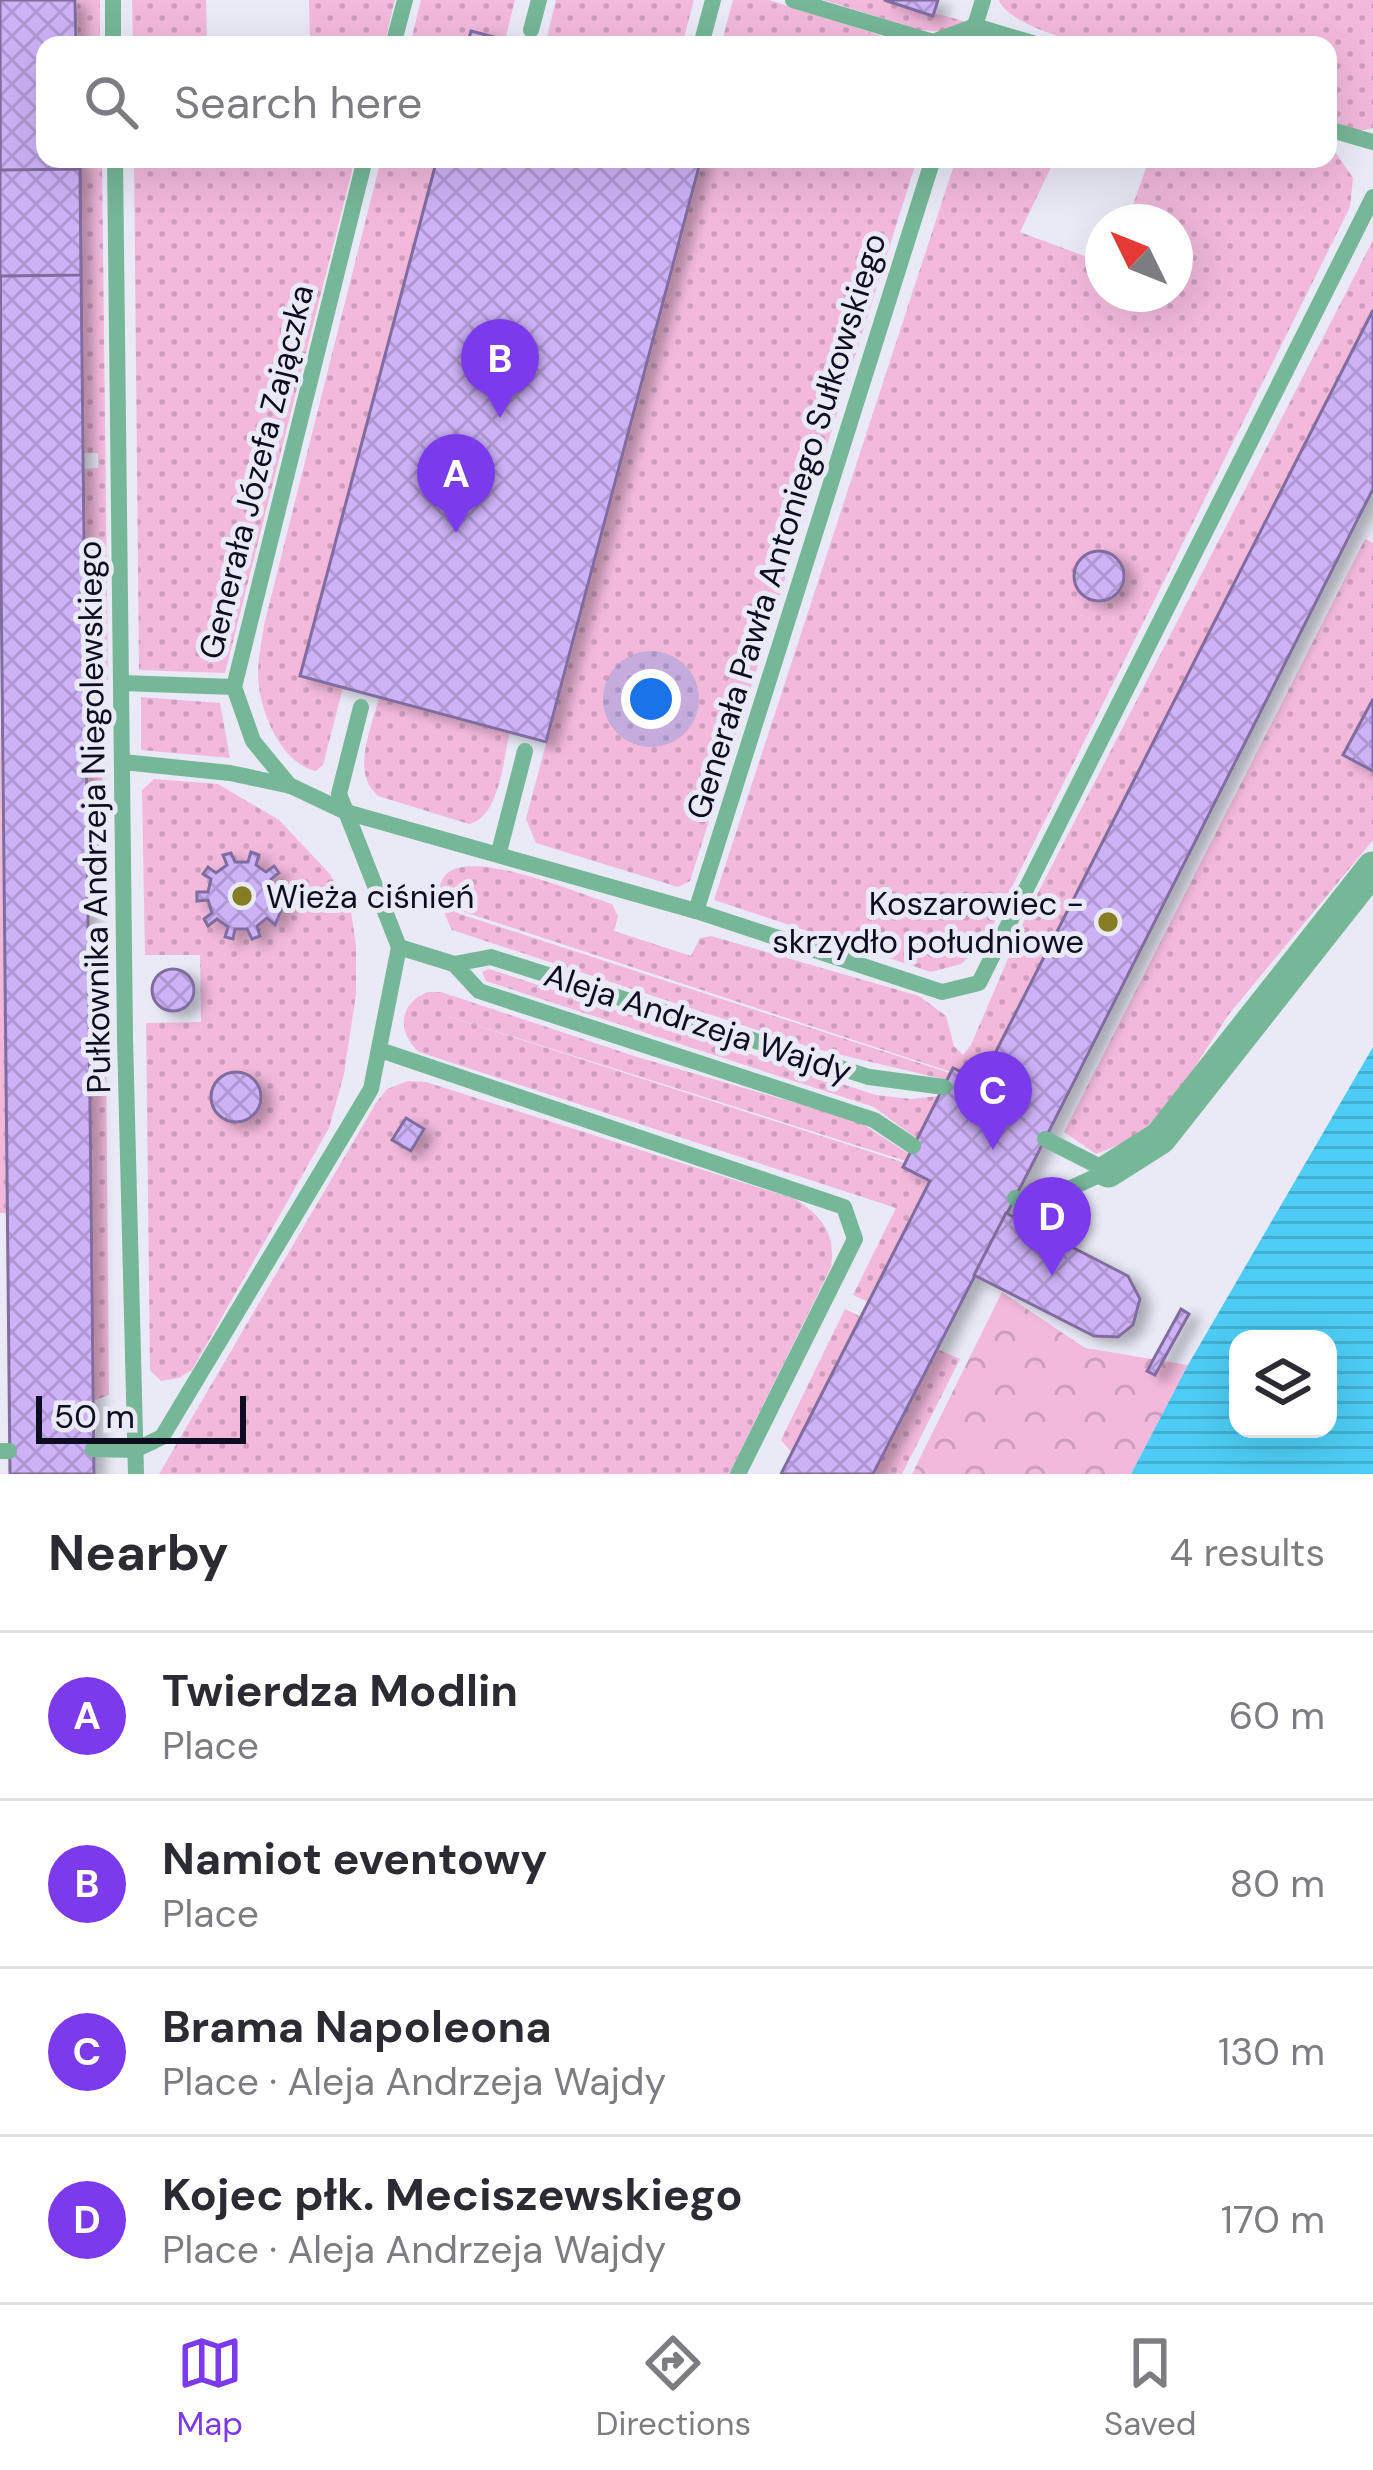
<!DOCTYPE html>
<meta charset="utf-8">
<style>
body{margin:0;font-family:"DM Sans",sans-serif;background:#f2f2f3;color:#2b2b33}
.controls{position:absolute;right:36px;bottom:36px;display:grid;overflow:hidden;border-radius:24px;box-shadow:0 12px 48px #0002}
.controls button{width:108px;height:108px;display:grid;place-items:center;padding:0;border:0;border-bottom:3px solid #e1e1e2;background:#fff;color:#2b2b33;font:60px sans-serif}
.compass{position:absolute;left:1085px;top:204px;width:108px;height:108px;border-radius:50%;background:#fff;box-shadow:0 12px 48px #0002;rotate:313deg}
.scale{position:absolute;left:36px;bottom:30px;width:210px;box-sizing:border-box;padding-left:12px;border:6px solid #0d0d21;border-top:0;font-size:33px;line-height:42px;white-space:nowrap;color:#0d0d21;-webkit-text-stroke:9px #e9eaf6;paint-order:stroke}
.you{position:absolute;left:651px;top:699px;width:42px;height:42px;margin:-30px;border:9px solid #fff;border-radius:50%;background:#1a73e8;box-shadow:0 0 0 18px #1a73e833}
.badge{display:grid;place-items:center;width:78px;height:78px;border-radius:50%;background:#7c3aed;color:#fff;font-size:39px;font-weight:700}
.pin{position:absolute;translate:-50% -99px;filter:drop-shadow(0 3px 6px #0008)}
.pin::after{content:'';position:absolute;top:63px;width:42px;height:36px;background:inherit;clip-path:polygon(0 0,100% 0,50% 100%)}
.list{margin:0;padding:0;list-style:none}
h2{display:flex;justify-content:space-between;align-items:center;height:156px;margin:0;padding:0 48px;font-size:51px}
h2 small{font-size:39px;font-weight:400;color:#7c7c81}
.list li{display:grid;grid-template-columns:78px 1fr auto;gap:36px;align-items:center;box-sizing:border-box;height:168px;padding:0 48px;border-top:3px solid #e1e1e2}
.list b{display:block;font-size:45px;white-space:nowrap}
.list p{margin:0;font-size:39px;white-space:nowrap;color:#7c7c81}
.list em{font-size:39px;font-style:normal;color:#7c7c81}
.icon{flex:none;width:66px;height:66px;fill:none;stroke:currentColor;stroke-width:2;stroke-linecap:round;stroke-linejoin:round}
.map{position:relative;flex:none;width:1373px;height:1474px;overflow:hidden}
.search{position:absolute;background:#fff;box-shadow:0 12px 48px #0002;left:36px;right:36px;top:36px;height:132px;display:flex;align-items:center;gap:30px;box-sizing:border-box;padding:0 42px;border-radius:24px;color:#7c7c81;font-size:45px}
.sheet{height:828px;background:#fff}
nav{display:flex;justify-content:space-around;align-items:center;box-sizing:border-box;height:168px;border-top:3px solid #e1e1e2;background:#fff;font-size:33px;color:#7c7c81}
nav a{display:grid;justify-items:center;gap:6px}
nav .on{color:#7c3aed}
.map>svg:first-child{display:block}
.grass{fill:url(#grass-dots)}
.forest{fill:url(#forest-crowns)}
.water{fill:url(#water-rules);fill-rule:evenodd}
.building{fill:url(#building-cross-hatch);stroke:#816c9f;stroke-width:3;filter:url(#shadow)}
.lines{fill:none;stroke-linecap:round;stroke-linejoin:round}
.service{stroke:#75b797;stroke-width:16}
.minor{stroke:#75b797;stroke-width:33}
.poi-dot{fill:#867c22;stroke:#e9eaf6;stroke-width:4.5}
.labels{text-anchor:middle;dominant-baseline:central;stroke-width:10;stroke-linejoin:round;paint-order:stroke}
.street-label{font-size:33px;fill:#0d0d21;stroke:#e9eaf6}
.poi-label{font-size:33px;fill:#0d0d21;stroke:#e9eaf6;text-anchor:start}
</style>
<div class="map">
<svg width="1373" height="1474" viewBox="0 0 1373 1474">
<defs>
<pattern id="grass-dots" width="8" height="8" patternUnits="userSpaceOnUse" patternTransform="scale(3)"><rect width="8" height="8" fill="#f2b9db"/><path d="M2 2h.1M6 6h.1" fill="none" stroke="#ce9ebc" stroke-width="1.8" stroke-linecap="round"/></pattern>
<pattern id="forest-crowns" width="20" height="18" patternUnits="userSpaceOnUse" patternTransform="scale(3)"><rect width="20" height="18" fill="#f2b9db"/><path d="M2 6a3 3 0 1 1 6 0M12 15a3 3 0 1 1 6 0" fill="none" stroke="#ce9ebc"/></pattern>
<pattern id="water-rules" width="6" height="5" patternUnits="userSpaceOnUse" patternTransform="scale(3)"><rect width="6" height="5" fill="#4dcdf5"/><path d="M0 2.5h6" fill="none" stroke="#42afd2"/></pattern>
<pattern id="building-cross-hatch" width="8" height="8" patternUnits="userSpaceOnUse" patternTransform="scale(3)"><rect width="8" height="8" fill="#cdb2f6"/><path d="M0 0l8 8M0 8l8-8" fill="none" stroke="#af98d3"/></pattern>
<filter id="shadow"><feDropShadow dx="10" dy="6" stdDeviation="6" flood-color="#0004"/></filter>
</defs>
<rect width="100%" height="100%" fill="#e9eaf6"/>
<g class="grass">
<path d="M77 0H100V45H78Z"/>
<path d="M132 0H206L207 45H133Z"/>
<path d="M309 0H395L384 45H310Z"/>
<path d="M421 0H515L505 40 410 45Z"/>
<path d="M556 0H694L682 45H545Z"/>
<path d="M733 0H769L911 45H721Z"/>
<path d="M824 0H884L964 21 947 32 920 30Z"/>
<path d="M999 0H1373V128L1360 131 1328 123V45C1252 45 1172 51 1096 45 1072 43 1006 22 999 0Z"/>
<path d="M1328 150 1336 153 1353 178 1350 207 985 941 961 964 931 972 714 900 956 159H1055L1020 232 1103 263V294H1175V222H1127L1146 168 1123 159H1328Z"/>
<path d="M79 159H102L108 680H86L83 469 98 468V453H83Z"/>
<path d="M134 159H355L225 673 139 670Z"/>
<path d="M381 159H437L300 675 343 687 323 765 316 771C280 764 258 707 258 674 258 658 262 641 264 625Z"/>
<path d="M701 159H917L690 881 678 887 536 843 526 819Z"/>
<path d="M1373 240V310L981 1081 954 1068 951 1072 443 905 460 914 950 1073 947 1080 812 1048 452 930C393 813 566 890 612 904L618 916 614 931 691 956 700 938 711 936 919 996 946 1016 954 1046 963 1055 971 1045 1027 914Z"/>
<path d="M1365 539 1373 543V840L1229 1014 1153 1131 1096 1154 1064 1132Z"/>
<path d="M101 693 104 885H88L85 694Z"/>
<path d="M141 697 220 703 230 758 141 750Z"/>
<path d="M379 697 510 732C503 759 500 817 469 824L378 796C350 771 372 729 379 697Z"/>
<path d="M0 702 8 1205V1213H0Z"/>
<path d="M154 779 218 784 279 820 329 873 350 905 356 945V994L344 1074 329 1128 192 1370 179 1378 161 1381 150 1370 146 1023 201 1022 200 955H145L142 790Z"/>
<path d="M104 932 106 1045H87L86 933Z"/>
<path d="M489 969 876 1095 911 1099 939 1096 917 1139 874 1107 486 981 482 972Z"/>
<path d="M428 992H441L637 1057 858 1121 909 1154 906 1161 416 1006 905 1163 903 1167 930 1181 868 1302 853 1295 896 1208 419 1052C397 1032 398 1003 428 992Z"/>
<path d="M106 1059 109 1395 93 1401 87 1060Z"/>
<path d="M408 1081 426 1082 795 1199C822 1216 836 1234 831 1267L729 1474H159L376 1103 387 1089Z"/>
<path d="M845 1309 861 1317 792 1453 781 1440Z"/>
<path d="M937 1349 960 1359 902 1474H873Z"/>
</g>
<path class="forest" d="M1002 1292 1085 1348 1188 1365 1131 1474H912Z"/>
<path class="water" d="M1373 1047V1474H1131L1188 1365ZM1238 1339H1328V1429H1238Z"/>
<g class="building">
<path d="M0 0H75L76 45H45V159H77L80 169 94 1474H10L1 573Z"/>
<path d="M884 0H938L933 16Z"/>
<path d="M471 31 505 40 522 45H467Z"/>
<path d="M437 159H701L546 742 300 676Z"/>
<path d="M80 169 81 275 0 276V170Z"/>
<path d="M1373 310V489L1037 1155 873 1474H781L930 1181 903 1167 953 1068 981 1081Z"/>
<circle cx="1099" cy="576" r="25"/>
<path d="M1373 699V771L1343 755Z"/>
<path d="M251 852 259 855 256 865 266 872 274 866 279 873 271 879 275 891H286V899L275 925 267 918 257 926 260 936 252 939 247 929H235L233 939 225 937 228 927 217 919 208 926 204 919 212 913 208 900 197 901V892H208L211 879 203 874 208 867 216 873 227 865 223 855 231 853 235 862H248Z"/>
<circle cx="173" cy="990" r="21"/>
<circle cx="236" cy="1097" r="25"/>
<path d="M406 1118 424 1129 411 1151 392 1140Z"/>
<path d="M1006 1213 1128 1276 1140 1299 1133 1325 1118 1337 1094 1336 974 1275Z"/>
<path d="M1181 1309 1189 1314 1155 1375 1147 1371Z"/>
</g>
<g class="lines">
<g class="service">
<path d="M113 0V45"/>
<path d="M793 0 933 42 975 26 1039 45"/>
<path d="M531 30 539 0"/>
<path d="M393 45 405 0"/>
<path d="M701 45 713 0"/>
<path d="M969 45 983 0"/>
<path d="M1328 129 1373 142"/>
<path d="M115 159 125 1038 136 1474"/>
<path d="M122 683 234 687"/>
<path d="M123 762 230 773 291 786 346 812 696 911 942 992 979 983 1373 197"/>
<path d="M290 786 253 741 234 687 365 159"/>
<path d="M499 852 525 751"/>
<path d="M696 911 933 159"/>
<path d="M399 947 454 964 491 957 869 1077 944 1087"/>
<path d="M454 964 479 991 874 1120 913 1146"/>
<path d="M380 1050 844 1207 855 1239 738 1474"/>
<path d="M1045 1139 1108 1171"/>
<path d="M1015 1198 1038 1203 1108 1171"/>
<path d="M93 1449 135 1450 162 1437 371 1089 399 947 339 794 361 707"/>
<path d="M0 1451H9"/>
</g>
<path class="minor" d="M1108 1171 1160 1138 1373 868"/>
</g>
<g class="poi-dot">
<circle cx="242" cy="896" r="12"/>
<circle cx="1108" cy="922" r="12"/>
</g>
<g class="labels">
<g class="street-label">
<text transform="translate(256 472) rotate(-76)">Generała Józefa Zajączka</text>
<text transform="translate(786 526) rotate(-73)">Generała Pawła Antoniego Sułkowskiego</text>
<text transform="translate(94 817) rotate(-91)">Pułkownika Andrzeja Niegolewskiego</text>
<text transform="translate(698 1023) rotate(18)">Aleja Andrzeja Wajdy</text>
</g>
<g class="poi-label">
<text x="266" y="896">Wieża ciśnień</text>
<text x="1084" y="903" text-anchor="end">Koszarowiec -<tspan x="1084" dy="38">skrzydło południowe</tspan></text>
</g>
</g>
</svg>
<div class="controls">
<button><svg class="icon" aria-label="layers" viewBox="0 0 24 24"><path d="M12 4l9 5-9 5-9-5zM3 14l9 5 9-5"/></svg></button>
</div>
<svg class="compass" viewBox="-18 -18 36 36"><path d="M0-13l5 13h-10z" fill="#e53935"/><path d="M0 13l5-13h-10z" fill="#7c7c81"/></svg>
<div class="scale">50 m</div>
<div class="you"></div>
<div class="pin badge" style="left:456px;top:533px">A</div>
<div class="pin badge" style="left:500px;top:418px">B</div>
<div class="pin badge" style="left:993px;top:1150px">C</div>
<div class="pin badge" style="left:1052px;top:1276px">D</div>
<div class="search"><svg class="icon" aria-label="search" viewBox="0 0 24 24"><circle cx="10" cy="10" r="6"/><path d="M15 15l6 6"/></svg>Search here</div>
</div>
<section class="sheet">
<h2>Nearby<small>4 results</small></h2>
<ul class="list">
<li><span class="badge">A</span><div><b>Twierdza Modlin</b><p>Place</p></div><em>60 m</em></li>
<li><span class="badge">B</span><div><b>Namiot eventowy</b><p>Place</p></div><em>80 m</em></li>
<li><span class="badge">C</span><div><b>Brama Napoleona</b><p>Place · Aleja Andrzeja Wajdy</p></div><em>130 m</em></li>
<li><span class="badge">D</span><div><b>Kojec płk. Meciszewskiego</b><p>Place · Aleja Andrzeja Wajdy</p></div><em>170 m</em></li>
</ul>
</section>
<nav>
<a class="on"><svg class="icon" aria-label="map" viewBox="0 0 24 24"><path d="M3 6l6-2 6 2 6-2v14l-6 2-6-2-6 2zM9 4v14M15 6v14"/></svg>Map</a>
<a><svg class="icon" aria-label="directions" viewBox="0 0 24 24"><path d="M12 3l9 9-9 9-9-9zM9 14v-3h6M13 9l2 2-2 2"/></svg>Directions</a>
<a><svg class="icon" aria-label="saved" viewBox="0 0 24 24"><path d="M7 4h10v16l-5-4-5 4z"/></svg>Saved</a>
</nav>
